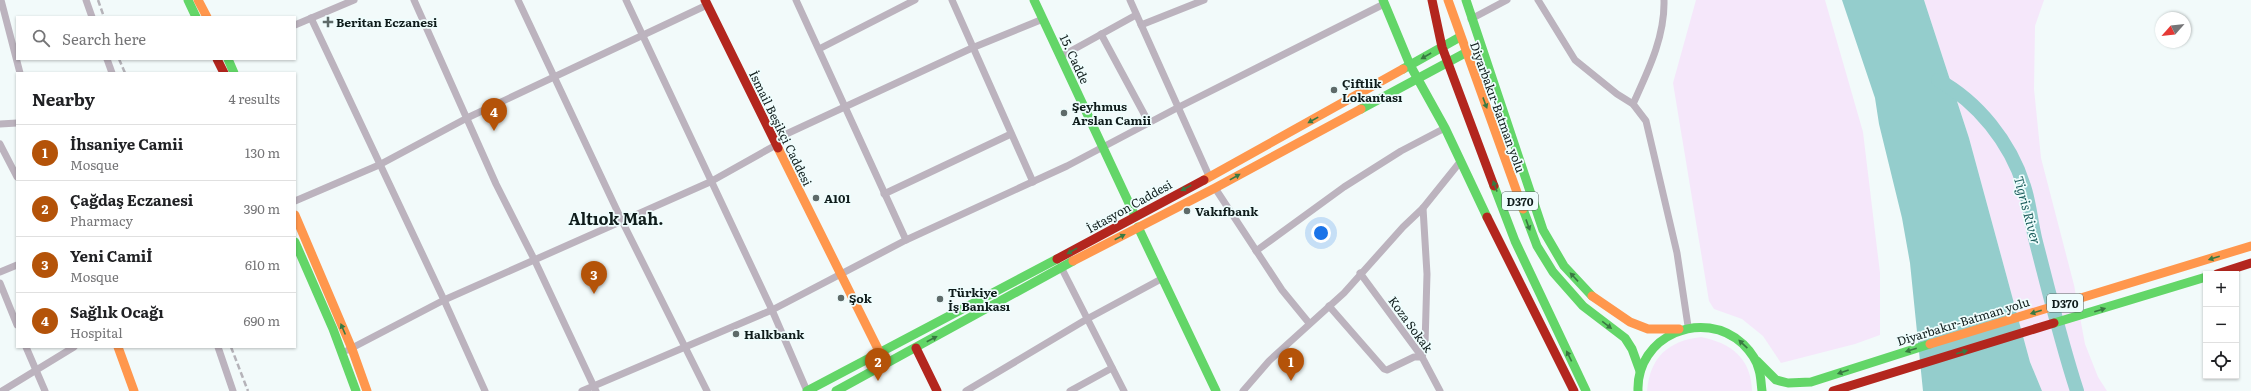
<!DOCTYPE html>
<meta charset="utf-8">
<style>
body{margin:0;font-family:Literata,serif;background:#f2f2f2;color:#202124}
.controls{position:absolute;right:12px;bottom:12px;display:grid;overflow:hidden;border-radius:0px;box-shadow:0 1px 3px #0004}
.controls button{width:36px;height:36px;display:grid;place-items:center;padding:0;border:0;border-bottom:1px solid #e0e0e0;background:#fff;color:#202124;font:20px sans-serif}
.compass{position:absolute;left:2155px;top:12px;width:36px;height:36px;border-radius:50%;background:#fff;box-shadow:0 1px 3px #0004;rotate:243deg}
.you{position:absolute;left:1321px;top:233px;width:14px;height:14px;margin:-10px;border:3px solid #fff;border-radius:50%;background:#1a73e8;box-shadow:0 0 0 6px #1a73e833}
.badge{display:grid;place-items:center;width:26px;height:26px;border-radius:50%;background:#b45309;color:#fff;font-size:13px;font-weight:700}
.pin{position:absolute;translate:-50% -33px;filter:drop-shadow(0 1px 2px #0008)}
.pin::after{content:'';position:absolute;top:21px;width:14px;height:12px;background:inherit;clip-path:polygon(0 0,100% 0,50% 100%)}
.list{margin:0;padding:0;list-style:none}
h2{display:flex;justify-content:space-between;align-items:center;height:52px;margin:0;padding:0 16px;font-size:17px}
h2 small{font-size:13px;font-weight:400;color:#757577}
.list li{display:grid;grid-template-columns:26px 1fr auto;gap:12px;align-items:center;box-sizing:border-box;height:56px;padding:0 16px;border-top:1px solid #e0e0e0}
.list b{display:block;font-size:15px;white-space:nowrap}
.list p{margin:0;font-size:13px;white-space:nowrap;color:#757577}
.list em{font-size:13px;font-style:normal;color:#757577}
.icon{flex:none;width:22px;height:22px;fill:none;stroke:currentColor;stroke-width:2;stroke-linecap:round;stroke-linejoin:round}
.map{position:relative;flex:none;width:2251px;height:391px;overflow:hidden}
.search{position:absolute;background:#fff;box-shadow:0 1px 3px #0004;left:16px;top:16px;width:280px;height:44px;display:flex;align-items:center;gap:10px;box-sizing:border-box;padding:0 14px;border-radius:0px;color:#757577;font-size:15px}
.panel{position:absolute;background:#fff;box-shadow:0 1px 3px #0004;left:16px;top:72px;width:280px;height:276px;border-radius:0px}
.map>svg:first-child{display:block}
.green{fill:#f5e7fa}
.water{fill:#94cdcc}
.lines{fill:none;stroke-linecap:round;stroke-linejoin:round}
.river{stroke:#94cdcc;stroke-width:14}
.street{stroke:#bcb3be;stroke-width:7}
.fast{stroke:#63d668;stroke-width:9}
.slow{stroke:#ff974d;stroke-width:9}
.jam{stroke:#b3261e;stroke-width:9}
.rail{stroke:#b5b3b9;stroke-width:2.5;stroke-dasharray:6 3;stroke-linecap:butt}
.oneway{fill:#397942}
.poi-dot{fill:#5e6a69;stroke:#effdfd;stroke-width:1.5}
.labels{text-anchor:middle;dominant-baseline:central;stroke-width:3.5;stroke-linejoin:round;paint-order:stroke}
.shield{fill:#effdfd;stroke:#52605f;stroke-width:1}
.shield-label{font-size:11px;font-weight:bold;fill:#0f1c1b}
.poi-label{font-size:12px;font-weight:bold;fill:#0f1c1b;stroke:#effdfd;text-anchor:start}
.street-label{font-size:12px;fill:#0f1c1b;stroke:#effdfd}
.water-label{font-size:13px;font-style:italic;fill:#1f605f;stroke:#effdfd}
.district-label{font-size:16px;font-weight:bold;fill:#0f1c1b;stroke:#effdfd}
</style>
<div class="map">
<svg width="2251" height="391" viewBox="0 0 2251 391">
<rect width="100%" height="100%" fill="#f2fafa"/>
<g class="green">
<path d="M1696 0H1825L1863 132 1880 273V335L1855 344 1781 363 1763 336 1742 319 1714 309 1709 301 1673 83Z"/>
<path d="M1924 0H2044L2035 26 2034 89 2041 158 2074 285 2085 344 2098 377 2107 391H2042L2030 362 1969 138Z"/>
<path d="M1701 337C1731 343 1751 358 1752 391H1647C1650 357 1668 341 1701 337Z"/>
</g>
<path class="water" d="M1842 0H1924L1969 138 2030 362 2042 391H1923L1910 263 1902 218 1879 124 1875 98Z"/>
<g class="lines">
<path class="river" d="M1938 80C1978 102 2010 142 2024 186 2030 204 2031 223 2036 242 2049 292 2061 342 2077 391"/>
<g class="street">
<path d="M1 0 20 73"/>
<path d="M86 0 92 17"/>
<path d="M414 0 496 184 535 261 596 391"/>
<path d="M518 0 622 221 707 391"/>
<path d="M626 0 772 310 807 391"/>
<path d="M796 0 906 240"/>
<path d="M952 0 1033 182"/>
<path d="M1130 0 1209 176"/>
<path d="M1538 0 1575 60 1617 94 1633 104 1646 121 1677 253 1688 326"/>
<path d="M311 18 444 300 485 391"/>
<path d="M1471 19 1507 0"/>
<path d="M295 25 354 0"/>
<path d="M1141 25 1204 0"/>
<path d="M1101 34 1149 123"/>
<path d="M819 49 915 0"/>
<path d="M1060 57 1136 15"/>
<path d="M107 59 112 73"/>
<path d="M1633 104C1648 71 1665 37 1664 0"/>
<path d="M0 124 17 123"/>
<path d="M0 144 17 177"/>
<path d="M1215 188 1282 290 1309 323"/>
<path d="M884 194 1011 134"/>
<path d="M295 201 379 165 467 118 707 5"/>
<path d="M1256 251 1344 187 1401 151 1445 128"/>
<path d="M1061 267 1124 391"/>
<path d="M0 272 17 265"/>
<path d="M1360 273 1422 357 1440 391"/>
<path d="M0 283 17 325"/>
<path d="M1329 306 1384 369 1387 370 1414 357H1422L1425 345 1427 274 1423 208"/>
<path d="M26 347 45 391"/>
<path d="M218 347 233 391"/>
<path d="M348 350 444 300 710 182 776 145 782 136 972 48 1043 19"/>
<path d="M2 391 74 347"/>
<path d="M582 391 772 310 906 240 1067 166 1177 108 1384 4"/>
<path d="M966 391 1087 319 1163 278"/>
<path d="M1070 391 1112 368"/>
<path d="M1243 391 1269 361 1344 293 1403 227 1423 208 1460 162"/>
</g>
<g class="fast">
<path d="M188 0 196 17"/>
<path d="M1034 0 1135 216"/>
<path d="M1383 0 1410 65 1445 128 1487 217"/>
<path d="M1466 0 1543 230 1564 266 1592 296"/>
<path d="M228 59 234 73"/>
<path d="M1403 69 1460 37"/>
<path d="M1361 109 1467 52"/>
<path d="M1494 186 1515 241 1586 391"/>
<path d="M1523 209 1537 246 1553 272 1583 306 1625 338 1632 349 1640 371"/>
<path d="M1138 227 1216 391"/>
<path d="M295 242 333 329 356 391"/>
<path d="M2054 323 2206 277"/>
<path d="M1757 361 1776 380 1788 383 1811 382 1930 344"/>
<path d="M807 391 1057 259"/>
<path d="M836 391 1073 261"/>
<path d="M1638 391C1636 336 1703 307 1743 344 1750 351 1757 360 1759 370 1761 376 1761 384 1762 391"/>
</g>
<g class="slow">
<path d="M198 0 207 17"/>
<path d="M1448 0 1523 209"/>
<path d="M778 148 880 353"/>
<path d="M1204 180 1403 69"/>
<path d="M295 215 352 349 367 391"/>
<path d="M1073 261 1215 188 1361 109"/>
<path d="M1592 296 1630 322 1648 329H1679"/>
<path d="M1930 344 2251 246"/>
<path d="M118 347 134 391"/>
</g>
<g class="jam">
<path d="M705 0 778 148"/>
<path d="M1432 0 1442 47 1494 186"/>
<path d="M217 59 224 73"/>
<path d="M1487 217 1574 391"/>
<path d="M1057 259 1204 180"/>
<path d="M2217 274 2251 263"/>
<path d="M916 348 937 391"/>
<path d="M1833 391 2054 323"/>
</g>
<g class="rail">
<path d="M98 0 104 17"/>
<path d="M119 59 125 73"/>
<path d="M231 347 248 391"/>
</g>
</g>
<defs><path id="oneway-solid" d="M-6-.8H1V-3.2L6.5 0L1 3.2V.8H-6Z"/></defs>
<g class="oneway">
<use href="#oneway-solid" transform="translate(1426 56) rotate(150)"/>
<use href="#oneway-solid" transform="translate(1485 103) rotate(70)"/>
<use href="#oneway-solid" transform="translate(1313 120) rotate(151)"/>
<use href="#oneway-solid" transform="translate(1235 177) rotate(-29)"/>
<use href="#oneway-solid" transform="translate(1495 186) rotate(-110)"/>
<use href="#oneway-solid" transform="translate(1186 188) rotate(152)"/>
<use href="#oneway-solid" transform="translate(1528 225) rotate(70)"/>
<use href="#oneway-solid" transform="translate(1120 237) rotate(-27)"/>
<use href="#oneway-solid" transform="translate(1072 251) rotate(151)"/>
<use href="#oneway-solid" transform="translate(2214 258) rotate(163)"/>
<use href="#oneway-solid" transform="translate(1574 277) rotate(-133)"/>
<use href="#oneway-solid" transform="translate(2100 310) rotate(-17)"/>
<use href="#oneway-solid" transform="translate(2036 312) rotate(163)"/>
<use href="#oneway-solid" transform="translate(1607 325) rotate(37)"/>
<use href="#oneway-solid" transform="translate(343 329) rotate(-113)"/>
<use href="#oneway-solid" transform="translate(932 339) rotate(-28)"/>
<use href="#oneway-solid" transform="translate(1743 344) rotate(-137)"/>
<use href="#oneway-solid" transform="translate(1911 350) rotate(163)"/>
<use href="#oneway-solid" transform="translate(1962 352) rotate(-17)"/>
<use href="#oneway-solid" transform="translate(1569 356) rotate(-116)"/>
<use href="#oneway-solid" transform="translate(1843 372) rotate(161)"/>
</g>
<g class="poi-dot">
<path d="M326 16h4v4h4v4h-4v4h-4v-4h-4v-4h4z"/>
<circle cx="1334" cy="90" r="4"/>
<circle cx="1064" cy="113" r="4"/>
<circle cx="816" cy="198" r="4"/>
<circle cx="1187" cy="211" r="4"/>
<circle cx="841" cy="298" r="4"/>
<circle cx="940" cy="299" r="4"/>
<circle cx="736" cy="334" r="4"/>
</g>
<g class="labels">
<g class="shield">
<rect x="1502" y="192" width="36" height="18" rx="3"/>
<rect x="2047" y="294" width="36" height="18" rx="3"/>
</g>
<g class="shield-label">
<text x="1520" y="201">D370</text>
<text x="2065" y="303">D370</text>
</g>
<g class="poi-label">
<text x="336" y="22">Beritan Eczanesi</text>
<text x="1342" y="83">Çiftlik<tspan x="1342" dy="14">Lokantası</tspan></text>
<text x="1072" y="106">Şeyhmus<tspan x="1072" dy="14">Arslan Camii</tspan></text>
<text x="824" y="198">A101</text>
<text x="1195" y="211">Vakıfbank</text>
<text x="948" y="292">Türkiye<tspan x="948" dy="14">İş Bankası</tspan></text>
<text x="849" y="298">Şok</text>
<text x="744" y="334">Halkbank</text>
</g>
<g class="street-label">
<text transform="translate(1075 59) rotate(65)">15. Cadde</text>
<text transform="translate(1498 107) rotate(70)">Diyarbakır-Batman yolu</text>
<text transform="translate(781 128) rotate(64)">İsmail Beşikçi Caddesi</text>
<text transform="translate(1129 206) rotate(-29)">İstasyon Caddesi</text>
<text transform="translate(1963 321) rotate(-17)">Diyarbakır-Batman yolu</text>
<text transform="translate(1411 324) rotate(54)">Koza Sokak</text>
</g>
<g class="water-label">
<text transform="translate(2028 210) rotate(75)">Tigris River</text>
</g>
<g class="district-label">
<text x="616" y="218">Altıok Mah.</text>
</g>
</g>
</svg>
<div class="controls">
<button>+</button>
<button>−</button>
<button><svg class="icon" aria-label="locate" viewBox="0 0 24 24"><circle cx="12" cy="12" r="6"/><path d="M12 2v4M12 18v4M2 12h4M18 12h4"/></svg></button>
</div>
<svg class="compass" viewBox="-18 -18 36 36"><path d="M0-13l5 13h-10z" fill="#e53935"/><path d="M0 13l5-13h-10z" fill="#757577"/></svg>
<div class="you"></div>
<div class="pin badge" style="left:1291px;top:381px">1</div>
<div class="pin badge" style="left:878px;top:381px">2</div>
<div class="pin badge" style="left:594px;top:294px">3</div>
<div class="pin badge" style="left:494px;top:131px">4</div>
<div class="search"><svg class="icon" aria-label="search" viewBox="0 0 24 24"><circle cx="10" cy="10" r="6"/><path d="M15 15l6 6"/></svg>Search here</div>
<section class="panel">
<h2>Nearby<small>4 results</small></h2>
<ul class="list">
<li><span class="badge">1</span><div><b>İhsaniye Camii</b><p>Mosque</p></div><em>130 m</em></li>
<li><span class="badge">2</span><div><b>Çağdaş Eczanesi</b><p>Pharmacy</p></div><em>390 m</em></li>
<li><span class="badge">3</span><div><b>Yeni Camiİ</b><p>Mosque</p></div><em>610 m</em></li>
<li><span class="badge">4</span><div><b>Sağlık Ocağı</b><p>Hospital</p></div><em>690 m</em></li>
</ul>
</section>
</div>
